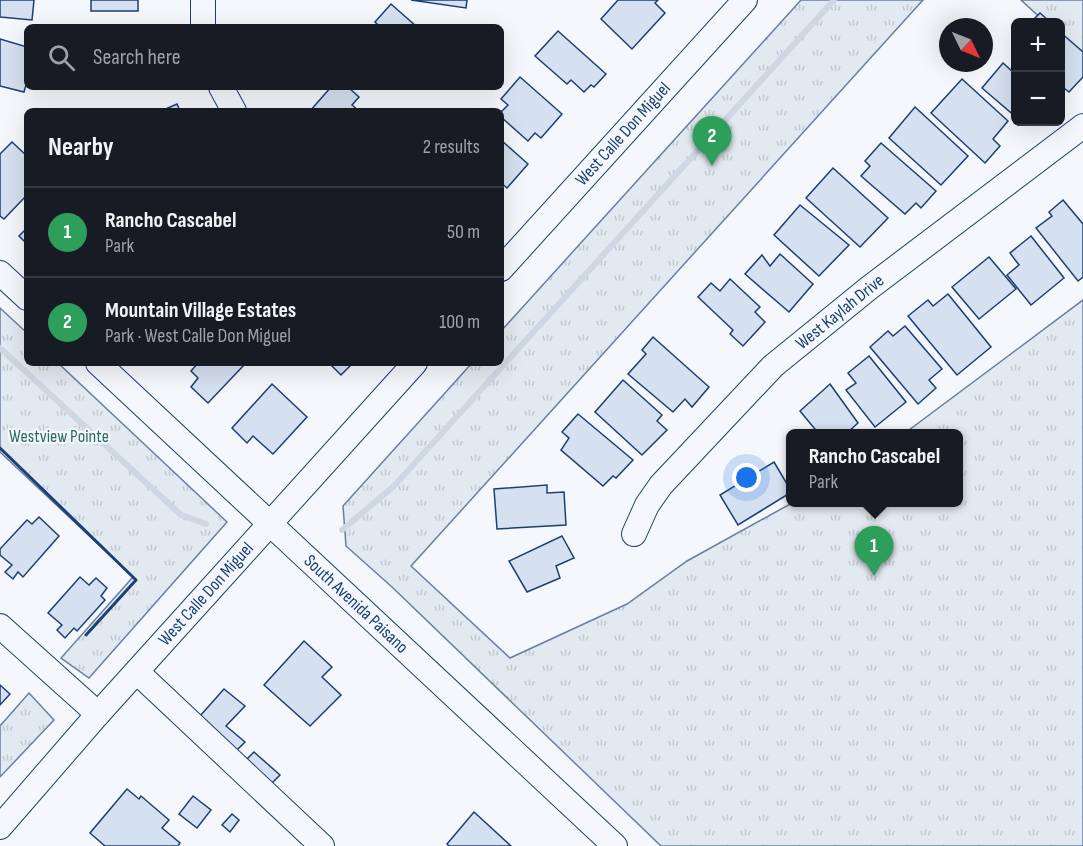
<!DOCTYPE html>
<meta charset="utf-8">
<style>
body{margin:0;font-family:"Sofia Sans Condensed",sans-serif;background:#242831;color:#f1f3f6}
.controls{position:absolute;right:18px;top:18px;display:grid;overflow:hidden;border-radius:9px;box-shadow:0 6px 24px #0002}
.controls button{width:54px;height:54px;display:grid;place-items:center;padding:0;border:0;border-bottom:2px solid #363941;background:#171b24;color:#f1f3f6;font:30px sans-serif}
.compass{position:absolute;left:939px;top:18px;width:54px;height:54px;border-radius:50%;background:#171b24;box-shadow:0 6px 24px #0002;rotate:133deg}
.you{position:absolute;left:747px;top:478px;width:21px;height:21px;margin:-15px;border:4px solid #fff;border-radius:50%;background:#1a73e8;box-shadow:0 0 0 9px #1a73e833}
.badge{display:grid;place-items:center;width:39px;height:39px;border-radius:50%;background:#ea580c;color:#fff;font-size:20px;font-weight:700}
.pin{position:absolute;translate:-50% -50px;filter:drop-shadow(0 2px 3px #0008)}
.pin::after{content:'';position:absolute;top:32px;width:21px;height:18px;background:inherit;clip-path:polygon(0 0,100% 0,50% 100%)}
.popup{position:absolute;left:786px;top:429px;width:177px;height:78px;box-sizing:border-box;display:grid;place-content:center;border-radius:9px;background:#171b24;filter:drop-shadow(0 2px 4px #0005);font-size:20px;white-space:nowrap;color:#9ea1a6}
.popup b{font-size:22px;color:#f1f3f6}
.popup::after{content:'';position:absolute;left:50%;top:100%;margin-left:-12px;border:12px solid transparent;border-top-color:#171b24}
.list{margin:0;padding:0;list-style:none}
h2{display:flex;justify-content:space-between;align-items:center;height:78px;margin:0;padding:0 24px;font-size:26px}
h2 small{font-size:20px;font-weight:400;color:#9ea1a6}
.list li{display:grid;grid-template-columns:39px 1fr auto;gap:18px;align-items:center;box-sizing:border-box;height:90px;padding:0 24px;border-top:2px solid #363941}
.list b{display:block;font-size:22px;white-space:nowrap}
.list p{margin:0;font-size:20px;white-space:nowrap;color:#9ea1a6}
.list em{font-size:20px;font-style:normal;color:#9ea1a6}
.icon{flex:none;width:33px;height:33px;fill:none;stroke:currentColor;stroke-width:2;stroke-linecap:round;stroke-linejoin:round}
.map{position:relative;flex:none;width:1083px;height:846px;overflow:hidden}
.search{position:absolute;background:#171b24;box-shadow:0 6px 24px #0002;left:24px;top:24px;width:480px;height:66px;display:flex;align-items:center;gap:15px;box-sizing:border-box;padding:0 21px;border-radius:9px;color:#9ea1a6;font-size:22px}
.panel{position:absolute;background:#171b24;box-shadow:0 6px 24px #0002;left:24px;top:108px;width:480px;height:258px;border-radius:9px}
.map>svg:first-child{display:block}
.grass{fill:url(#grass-tufts);stroke:#687fa3;stroke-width:1.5}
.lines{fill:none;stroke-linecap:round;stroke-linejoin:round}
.stream{stroke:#cfd7e4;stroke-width:6}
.building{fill:#d5e0f0;stroke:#1d3f73;stroke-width:1.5}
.minor-casing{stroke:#1d3f73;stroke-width:26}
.minor{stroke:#f4f7fb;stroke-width:24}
.wall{stroke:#1d3f73;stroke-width:3}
.labels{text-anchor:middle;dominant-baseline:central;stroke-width:4.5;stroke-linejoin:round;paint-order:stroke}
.street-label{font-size:18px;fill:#1d3f73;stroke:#f4f7fb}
.park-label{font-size:18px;fill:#2c6c60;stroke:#f4f7fb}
</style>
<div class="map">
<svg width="1083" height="846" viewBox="0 0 1083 846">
<defs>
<pattern id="grass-tufts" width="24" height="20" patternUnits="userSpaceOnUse" patternTransform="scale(1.5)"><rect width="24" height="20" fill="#e3e9f0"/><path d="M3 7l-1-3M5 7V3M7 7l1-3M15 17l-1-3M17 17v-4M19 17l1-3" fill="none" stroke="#c2c9d1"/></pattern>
</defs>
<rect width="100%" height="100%" fill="#f4f7fb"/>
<g class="grass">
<path d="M801 0H923L411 566 510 658 627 604 687 561 792 503 958 502V434L905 433 1083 300V846H661L392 587 346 546 343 506 472 363H501V331Z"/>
<path d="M1021 0H1083V58L1061 37 1060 22H1045Z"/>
<path d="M0 308 27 333V363H58L227 522 89 678 61 658 133 577 0 452Z"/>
<path d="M29 693 54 720 0 777V726Z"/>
</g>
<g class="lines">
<g class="stream">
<path d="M0 348 181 515 206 524"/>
<path d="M342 530 394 486 834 0"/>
</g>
</g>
<g class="building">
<path d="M0 0H34L32 20 0 17Z"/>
<rect x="91" y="0" width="47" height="11"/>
<path d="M411 0H467L466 8Z"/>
<path d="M618 0H658L655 3 665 13 632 49 601 19Z"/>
<path d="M391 4 417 27H380L375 22Z"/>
<path d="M1040 13 1050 22H1031Z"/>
<path d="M558 31 606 74 594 87 591 85 584 92 571 80 567 84 535 56Z"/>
<path d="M1060 32 1083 52V77L1069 92 1060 85Z"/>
<path d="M0 39 27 47V81L24 92 0 86Z"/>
<path d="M1003 63 1013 72 1016 70V117L982 88Z"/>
<path d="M520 77 562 114 541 138 535 133 528 141 501 117V112L508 105 501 99Z"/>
<path d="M962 79 1008 121 993 139 1000 146 985 163 931 113Z"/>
<path d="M331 87H348L359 97 352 105 359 111H310Z"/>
<path d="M177 104 180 111H161Z"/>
<path d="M915 107 968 156 941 185 889 138Z"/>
<path d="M501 140 528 164 507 188 501 183Z"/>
<path d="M12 142 27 156V195L4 219 0 216V154Z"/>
<path d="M881 143 936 191 921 208 916 203 905 214 861 176 870 166 865 161Z"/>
<path d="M833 168 888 218 860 247 806 198Z"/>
<path d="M1063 200 1083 224V277L1078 281 1036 228 1052 216 1049 212Z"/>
<path d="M800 205 849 245 819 276 774 235Z"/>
<path d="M27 228V244L19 236Z"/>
<path d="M1031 236 1064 278 1031 305 1007 275 1019 265 1010 253Z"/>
<path d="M780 254 813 284 789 312 745 274 762 255 770 266Z"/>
<path d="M989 257 1016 289 979 319 952 287Z"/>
<path d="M730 279 760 307 755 312 765 322 743 346 730 334 733 330 698 297 711 283 720 291Z"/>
<path d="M948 294 991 347 957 375 908 316 928 300 933 306Z"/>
<path d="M905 326 942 369 929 380 936 388 918 404 870 347 888 331 893 336Z"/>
<path d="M653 337 709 387 692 407 685 399 673 412 628 374 646 354 642 350Z"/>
<path d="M869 356 906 402 875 427 846 390 856 383 848 373Z"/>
<path d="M198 363H243L245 364 208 403 191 387 198 378 191 371Z"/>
<path d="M329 363H353L341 375Z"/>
<path d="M623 380 662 415 657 421 667 430 642 455 595 412Z"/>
<path d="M272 384 307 417 273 454 253 436 247 443 232 428Z"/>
<path d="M830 384 858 423 846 434H819L800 411Z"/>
<path d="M578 414 633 460 616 478 613 476 603 486 561 450 569 438 562 432Z"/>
<path d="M774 462 790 489V493L738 525 720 495Z"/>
<path d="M547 485V493L564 492 566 525 497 529 494 489Z"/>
<path d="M39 517 59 536 23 577 18 572 13 579 5 572 12 565 0 555V549L27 520 32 524Z"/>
<path d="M562 536 574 558 556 566 560 578 527 592 509 561Z"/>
<path d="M80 577 89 585 96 578 107 588 101 596 105 600 77 631 74 628 65 638 57 630 62 625 48 613Z"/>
<path d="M304 641 332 667 322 677 341 695 310 726 264 685Z"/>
<path d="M0 685 10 694 0 705Z"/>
<path d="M224 689 245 706 226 726 245 742 236 751 200 716Z"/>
<path d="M254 752 280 775 272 783 246 760Z"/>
<path d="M127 789 139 799 141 796 169 820 162 828 180 843 178 846H105L90 833Z"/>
<path d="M193 796 211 810 197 828 179 814Z"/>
<path d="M474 812 511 846H449L447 844Z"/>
<path d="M232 814 239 820 230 832 222 825Z"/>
</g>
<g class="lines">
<defs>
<g id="minor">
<path d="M203 0V27"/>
<path d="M221 87 234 111"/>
<path d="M501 269 745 0"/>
<path d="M0 273 27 298"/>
<path d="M98 363 615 846"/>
<path d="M634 534 647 505 661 485 773 366 869 288 1083 126"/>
<path d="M0 626 98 714"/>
<path d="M137 672 322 846"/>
<path d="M0 827 98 714 415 363"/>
</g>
</defs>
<use href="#minor" class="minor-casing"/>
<use href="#minor" class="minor"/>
<path class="wall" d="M0 448 136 580 86 635"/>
</g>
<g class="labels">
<g class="street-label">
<text transform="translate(623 134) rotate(-48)">West Calle Don Miguel</text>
<text transform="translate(840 312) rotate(-39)">West Kaylah Drive</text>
<text transform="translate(206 594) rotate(-48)">West Calle Don Miguel</text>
<text transform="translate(356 604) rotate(43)">South Avenida Paisano</text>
</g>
<g class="park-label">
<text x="59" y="436">Westview Pointe</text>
</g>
</g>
</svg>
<div class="controls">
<button>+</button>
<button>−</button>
</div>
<svg class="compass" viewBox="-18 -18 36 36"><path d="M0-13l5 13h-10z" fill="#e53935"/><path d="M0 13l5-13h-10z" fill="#9ea1a6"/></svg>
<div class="you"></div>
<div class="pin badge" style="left:874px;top:576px;background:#2e9e5b">1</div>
<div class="popup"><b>Rancho Cascabel</b>Park</div>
<div class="pin badge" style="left:712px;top:166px;background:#2e9e5b">2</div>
<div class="search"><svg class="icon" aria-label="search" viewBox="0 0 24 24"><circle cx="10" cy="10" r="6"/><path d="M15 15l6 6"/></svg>Search here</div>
<section class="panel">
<h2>Nearby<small>2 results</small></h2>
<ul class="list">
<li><span class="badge" style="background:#2e9e5b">1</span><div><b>Rancho Cascabel</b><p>Park</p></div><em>50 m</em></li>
<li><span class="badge" style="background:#2e9e5b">2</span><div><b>Mountain Village Estates</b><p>Park · West Calle Don Miguel</p></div><em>100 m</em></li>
</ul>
</section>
</div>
